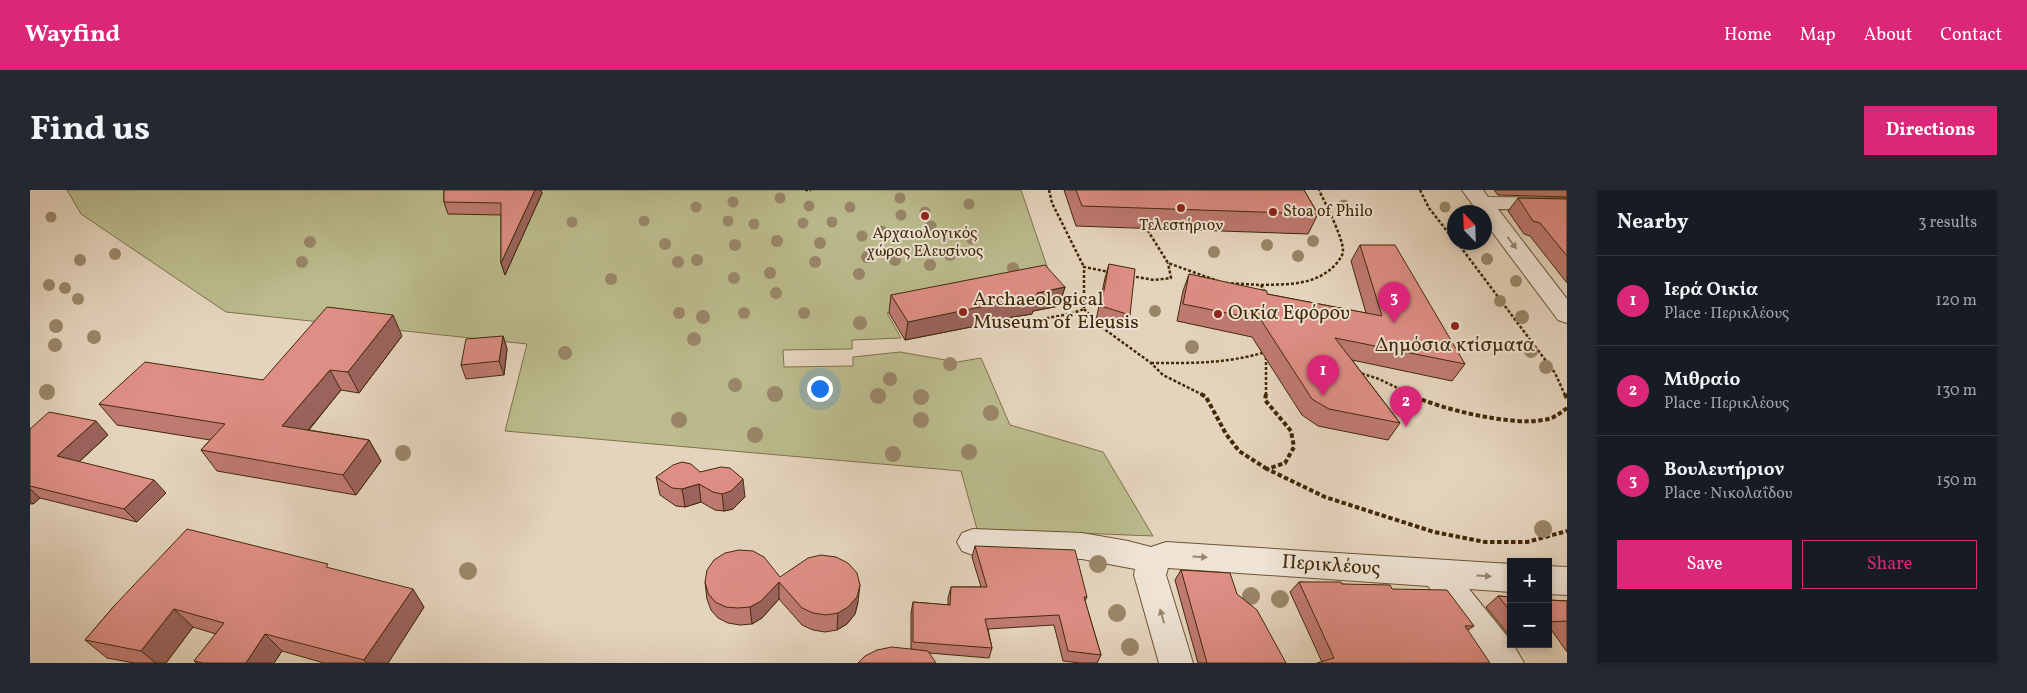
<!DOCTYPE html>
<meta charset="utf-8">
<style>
body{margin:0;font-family:Vollkorn,serif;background:#242831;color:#f1f3f6}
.controls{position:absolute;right:15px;bottom:15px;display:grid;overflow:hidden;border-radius:0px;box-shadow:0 2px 8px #0003}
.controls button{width:45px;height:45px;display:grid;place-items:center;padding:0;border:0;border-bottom:1px solid #363941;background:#171b24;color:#f1f3f6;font:25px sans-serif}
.compass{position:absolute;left:1417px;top:15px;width:45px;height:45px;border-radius:50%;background:#171b24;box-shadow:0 2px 8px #0003;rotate:337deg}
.you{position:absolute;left:789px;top:198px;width:18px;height:18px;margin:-12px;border:4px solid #fff;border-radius:50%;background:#1a73e8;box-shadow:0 0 0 8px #1a73e833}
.badge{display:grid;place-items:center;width:32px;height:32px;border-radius:50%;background:#db2777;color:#fff;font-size:16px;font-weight:700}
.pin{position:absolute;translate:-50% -41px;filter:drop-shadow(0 1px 2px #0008)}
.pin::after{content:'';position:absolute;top:26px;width:18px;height:15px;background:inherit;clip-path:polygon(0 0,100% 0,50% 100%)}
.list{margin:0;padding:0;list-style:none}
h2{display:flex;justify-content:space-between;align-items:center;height:65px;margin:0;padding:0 20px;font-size:21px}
h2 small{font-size:16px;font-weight:400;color:#9ea1a6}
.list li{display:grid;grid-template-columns:32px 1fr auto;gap:15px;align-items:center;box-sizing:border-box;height:90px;padding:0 20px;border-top:1px solid #363941}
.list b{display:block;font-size:19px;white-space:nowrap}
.list p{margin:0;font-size:16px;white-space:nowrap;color:#9ea1a6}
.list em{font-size:16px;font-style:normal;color:#9ea1a6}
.actions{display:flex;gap:10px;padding:15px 20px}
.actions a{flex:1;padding:11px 0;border:1px solid #db2777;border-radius:0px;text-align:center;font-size:18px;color:#db2777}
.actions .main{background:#db2777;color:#fff}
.map{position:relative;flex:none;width:1537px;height:473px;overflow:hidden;border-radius:0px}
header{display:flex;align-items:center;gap:30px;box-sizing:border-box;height:70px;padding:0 25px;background:#db2777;color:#fff}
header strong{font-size:24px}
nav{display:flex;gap:28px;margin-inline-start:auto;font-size:18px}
.intro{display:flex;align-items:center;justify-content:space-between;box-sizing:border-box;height:120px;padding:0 30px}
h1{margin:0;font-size:35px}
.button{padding:12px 22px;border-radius:0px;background:#db2777;color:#fff;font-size:18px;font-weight:700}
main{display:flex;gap:30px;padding:0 30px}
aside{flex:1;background:#171b24;border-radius:0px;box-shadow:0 2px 8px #0003}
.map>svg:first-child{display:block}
.green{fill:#bbbb8d;stroke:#7e724a}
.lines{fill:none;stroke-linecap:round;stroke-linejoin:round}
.minor-casing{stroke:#6b5435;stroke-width:2}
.path-far1{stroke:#422908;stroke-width:2.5;stroke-dasharray:3 2;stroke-linecap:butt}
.path{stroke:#422908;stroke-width:4;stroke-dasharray:4.5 2.5;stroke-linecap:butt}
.minor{fill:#eee3d4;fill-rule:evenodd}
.tree{fill:#998668}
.wall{fill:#bf7a72;stroke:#422908}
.shaded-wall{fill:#9b635d;stroke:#422908}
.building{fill:#de8e85;stroke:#422908}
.oneway{fill:#98866e}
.poi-dot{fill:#8f2418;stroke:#eee3d4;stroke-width:2}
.labels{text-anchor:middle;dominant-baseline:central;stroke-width:4;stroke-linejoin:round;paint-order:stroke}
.far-poi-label{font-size:16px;fill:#422908;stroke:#eee3d4}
.poi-label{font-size:20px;fill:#422908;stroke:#eee3d4;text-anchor:start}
.street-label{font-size:20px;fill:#422908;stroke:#eee3d4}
</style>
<header>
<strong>Wayfind</strong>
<nav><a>Home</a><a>Map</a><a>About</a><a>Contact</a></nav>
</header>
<div class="intro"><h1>Find us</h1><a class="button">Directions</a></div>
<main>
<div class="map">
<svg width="1537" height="473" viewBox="0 0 1537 473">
<rect width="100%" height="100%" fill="#e5d4bd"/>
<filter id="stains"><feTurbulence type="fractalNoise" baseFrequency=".004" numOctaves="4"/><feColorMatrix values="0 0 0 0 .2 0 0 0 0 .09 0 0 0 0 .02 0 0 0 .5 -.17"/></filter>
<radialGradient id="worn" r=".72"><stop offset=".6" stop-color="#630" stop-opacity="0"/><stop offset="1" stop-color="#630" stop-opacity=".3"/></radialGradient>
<path class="green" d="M37 0H991L1022 91 857 123 871 148 822 150V159L753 160 754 177 823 176V167L870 162 927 172 951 168 980 235 1073 262 1123 346 947 339 931 281 475 241 497 154 196 122 51 24Z"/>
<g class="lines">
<defs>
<g id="minor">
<path d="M1432 0H1453L1458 7 1537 8V20L1468 19 1537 109V133L1528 130 1454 31V22H1448Z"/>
<path d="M943 339 1052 343 1098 351 1121 357 1136 352 1481 374V402L1439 399 1481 451V454H1483L1494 473H1456L1398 396 1138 378 1136 385 1163 473H1129L1104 385 1105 379 1052 369 943 365 932 361 927 352 932 343Z"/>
<path d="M1518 376 1537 377V405L1518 404Z"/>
</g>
</defs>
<use href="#minor" class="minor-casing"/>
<g class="path-far1">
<path d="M775 0H781"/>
<path d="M1019 0 1022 13 1054 77"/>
<path d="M1390 0 1399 18 1424 50"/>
<path d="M1115 36 1138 73 1188 91"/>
<path d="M1427 52 1525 183 1535 205"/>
<path d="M1101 86 1124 90 1141 88 1138 73"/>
<path d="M1196 93 1231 95 1235 103"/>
<path d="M1231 95C1258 94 1286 96 1306 74 1309 70 1313 66 1313 61 1313 47 1295 13 1289 0"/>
<path d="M1054 119 1070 136 1121 173 1133 185 1173 205"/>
<path d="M972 136 1040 124 1054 119V77L1080 82"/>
<path d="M1121 173C1164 173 1194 174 1236 162"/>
<path d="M1327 182 1349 189 1382 205"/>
<path d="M1236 205V166"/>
</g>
<g class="path">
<path d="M1171 204 1176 207 1196 244 1209 261 1237 279"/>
<path d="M1236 204 1235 210 1261 241 1264 257 1255 273 1237 279 1295 307 1404 342 1455 352H1497L1537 341"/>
<path d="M1379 204C1409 219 1481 236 1513 230 1523 229 1529 224 1537 218"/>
<path d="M1535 204 1537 209"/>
</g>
<use href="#minor" class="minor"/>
</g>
<g class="tree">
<circle cx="750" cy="8" r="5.5"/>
<circle cx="870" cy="8" r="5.5"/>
<circle cx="703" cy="12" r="5.5"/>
<circle cx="939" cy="14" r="5.5"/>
<circle cx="1314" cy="15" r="5.5"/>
<circle cx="779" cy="16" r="5.5"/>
<circle cx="666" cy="17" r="5.5"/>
<circle cx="820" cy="17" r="5.5"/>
<circle cx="1415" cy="17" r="5.5"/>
<circle cx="895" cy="22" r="5.5"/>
<circle cx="871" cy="25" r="5.5"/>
<circle cx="21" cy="27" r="5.5"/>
<circle cx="614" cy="31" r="5.5"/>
<circle cx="698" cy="31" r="5.5"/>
<circle cx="542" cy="32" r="5.5"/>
<circle cx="802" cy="32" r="5.5"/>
<circle cx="773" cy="33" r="5.5"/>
<circle cx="724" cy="34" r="5.5"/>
<circle cx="901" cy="36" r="5.5"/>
<circle cx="852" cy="41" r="5.5"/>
<circle cx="832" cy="46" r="5.5"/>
<circle cx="942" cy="49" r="5.5"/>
<circle cx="747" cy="51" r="6"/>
<circle cx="1283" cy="51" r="6"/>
<circle cx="280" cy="52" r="6"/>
<circle cx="790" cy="53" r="6"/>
<circle cx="635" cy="54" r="6"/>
<circle cx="705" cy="55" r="6"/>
<circle cx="1237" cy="55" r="6"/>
<circle cx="893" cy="61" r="6"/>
<circle cx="1184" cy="62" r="6"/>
<circle cx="85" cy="64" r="6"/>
<circle cx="920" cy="65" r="6"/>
<circle cx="1268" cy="66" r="6"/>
<circle cx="837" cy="67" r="6"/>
<circle cx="1457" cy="69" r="6"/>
<circle cx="50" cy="70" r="6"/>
<circle cx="667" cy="70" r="6"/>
<circle cx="865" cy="70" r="6"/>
<circle cx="272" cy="72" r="6"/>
<circle cx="648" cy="72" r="6"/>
<circle cx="785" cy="72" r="6"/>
<circle cx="900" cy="75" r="6"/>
<circle cx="983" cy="78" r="6"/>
<circle cx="740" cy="83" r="6"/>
<circle cx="829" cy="84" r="6"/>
<circle cx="704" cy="88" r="6"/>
<circle cx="581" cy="89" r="6"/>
<circle cx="1486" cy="91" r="6"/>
<circle cx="19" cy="95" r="6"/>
<circle cx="35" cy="98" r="6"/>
<circle cx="746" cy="103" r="6"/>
<circle cx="48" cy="109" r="6"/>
<circle cx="1470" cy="111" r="6"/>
<circle cx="1125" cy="121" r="6"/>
<circle cx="649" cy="123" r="6"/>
<circle cx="714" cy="123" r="6"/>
<circle cx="774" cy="123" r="6"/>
<circle cx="673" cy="127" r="7"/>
<circle cx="1492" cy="127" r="7"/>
<circle cx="830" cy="133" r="7"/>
<circle cx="26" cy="136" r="7"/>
<circle cx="64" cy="147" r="7"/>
<circle cx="664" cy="149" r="7"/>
<circle cx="25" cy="155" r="7"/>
<circle cx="1162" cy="157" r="7"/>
<circle cx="1501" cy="161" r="7"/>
<circle cx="535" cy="163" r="7"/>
<circle cx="920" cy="174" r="7"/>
<circle cx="1516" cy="177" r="7"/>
<circle cx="860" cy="189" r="7"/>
<circle cx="705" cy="195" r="7"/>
<circle cx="789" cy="198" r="7"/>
<circle cx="17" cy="202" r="8"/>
<circle cx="745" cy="204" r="8"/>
<circle cx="848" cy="206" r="8"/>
<circle cx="891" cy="207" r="8"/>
<circle cx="961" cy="223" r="8"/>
<circle cx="649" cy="230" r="8"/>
<circle cx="891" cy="230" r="8"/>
<circle cx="725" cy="245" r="8"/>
<circle cx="939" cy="262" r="8"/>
<circle cx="373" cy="263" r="8"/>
<circle cx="863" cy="264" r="8"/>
<circle cx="1513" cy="339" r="9"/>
<circle cx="1068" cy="374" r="9"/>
<circle cx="438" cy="381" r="9"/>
<circle cx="1221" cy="406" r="9"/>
<circle cx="1250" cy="409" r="9"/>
<circle cx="1087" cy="423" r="9"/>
<circle cx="1100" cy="457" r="9"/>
</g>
<g class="wall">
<path d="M414 0H511L512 3 475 85 471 73V25L418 24 414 12Z"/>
<path d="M1034 0H1274L1288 24 1278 44 1046 36Z"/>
<path d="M1464 0H1537V7L1468 5Z"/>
<path d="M1488 8 1537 9V93L1500 46 1494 44 1478 21Z"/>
<path d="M1330 55 1435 174 1422 191 1322 170 1370 233 1358 250 1288 236 1272 225 1222 147 1147 131 1153 101 1159 84 1237 104 1336 123 1321 71Z"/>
<path d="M1079 74 1100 125 1095 138 1066 130 1075 88Z"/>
<path d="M1035 97 1029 116 1003 121 1002 124 970 129 951 135 875 150 859 123 861 105Z"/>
<path d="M372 146 329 203 311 200 279 240 339 250 351 271 326 305 187 281 171 260 180 250 87 235 69 214 233 190Z"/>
<path d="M473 146 477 159 474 185 436 189 431 175Z"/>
<path d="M0 239 78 245 49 272 136 303 107 332 10 308 3 314H0Z"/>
<path d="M670 282 715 307 703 319 694 321 685 320 671 312 655 317 646 316 630 305 626 287Z"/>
<path d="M945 356 1057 407 1055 411 1071 465 1067 473H1050L1033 471 1024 435 958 439 962 458 959 468 899 463 881 459V423L883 412 918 415V408L921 397H951L942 367Z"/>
<path d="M302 379 394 417 358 473H294L252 461 244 473H166L164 471 186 444 163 437 136 473H104L77 468 55 450 85 415Z"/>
<path d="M1151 380 1207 404 1256 473H1168L1145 390Z"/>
<path d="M750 387 828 412 825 424 817 434 807 440 795 442 783 440 772 435 749 409 732 428 722 434 710 435 698 433 688 428 681 420 677 409 675 392Z"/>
<path d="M1269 392 1312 394 1362 399 1444 436 1438 440 1292 472 1260 402Z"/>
<path d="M1468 406 1481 407V443H1477L1456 417Z"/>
<path d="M1518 410 1537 411V462L1522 441 1518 442Z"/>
</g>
<g class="shaded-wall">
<path d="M505 0H511L512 3 475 85 471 73Z"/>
<path d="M1035 97 1029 116 1003 121 1002 124 970 129 951 135 875 150 878 132Z"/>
<path d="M363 125 372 146 329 203 318 182Z"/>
<path d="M473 146 477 159 474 185 469 171Z"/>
<path d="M300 180 311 200 265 256 252 236Z"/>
<path d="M66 231 78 245 40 280 27 266Z"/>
<path d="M339 250 351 271 326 305 313 285Z"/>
<path d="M713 289 715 307 703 319 694 321 692 304Z"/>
<path d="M124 290 136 303 107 332 94 319Z"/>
<path d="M669 294 671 312 655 317 652 299Z"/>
<path d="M0 299 10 308 3 314 0 311Z"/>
<path d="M749 392V409L732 428 722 434 720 417Z"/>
<path d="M830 395 828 412 825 424 817 434 807 440 808 423Z"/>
<path d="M383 399 394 417 358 473H337L334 470Z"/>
<path d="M144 419 163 437 136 473H126L111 461Z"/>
<path d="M235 444 252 461 244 473H216Z"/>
</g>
<g class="building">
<path d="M414 0H505L471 73V13L414 12Z"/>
<path d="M1046 0H1274L1288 24 1052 16Z"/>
<path d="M1488 8 1537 9V66L1510 33 1503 31Z"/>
<path d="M1330 55H1365L1435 174 1305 148 1370 233 1299 219 1282 209 1231 130 1153 114 1159 84 1237 101V104L1352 126Z"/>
<path d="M1079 74 1105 79 1100 125 1071 116Z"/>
<path d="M1015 75 1035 97 1007 103V106L974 111 955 116 878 132 861 105Z"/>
<path d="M297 117 363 125 318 182 300 180 252 236 339 250 313 285 171 260 195 234 69 214 115 172 233 190Z"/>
<path d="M473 146 469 171 431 175 436 149Z"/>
<path d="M19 222 66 231 27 266 124 290 94 319 0 296V239Z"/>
<path d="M652 272 661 274 670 282 691 277 700 278 713 289 701 301 692 304 683 302 669 294 652 299 642 298 626 287 643 275Z"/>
<path d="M157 339 298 374 296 377 383 399 334 470 235 444 216 473H173L164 471 194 433 144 419 111 461 55 450 85 415Z"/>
<path d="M945 356 1045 360 1057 407H1054L1071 465 1038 461 1029 425 955 429 962 458 883 452V412L920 415 921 397H957Z"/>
<path d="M709 360 723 361 734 367 750 387 778 368 791 365 806 367 818 373 827 383 830 395 827 407 818 417 808 423 796 425 783 423 772 418 749 392 731 411 720 417 708 418 696 417 685 412 678 403 675 392 677 380 684 370 695 363Z"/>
<path d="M1151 380 1200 383 1207 404 1227 420 1256 473H1177Z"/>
<path d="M1269 392H1311L1312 394 1360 395 1362 399 1417 400 1444 436H1435L1460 473H1287L1304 468Z"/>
<path d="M1468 406 1481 407V422Z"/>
<path d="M1518 410 1537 411V432L1536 431 1518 432Z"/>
<path d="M862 457 898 461 906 473H828L835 466 847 460Z"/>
</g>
<defs><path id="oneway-solid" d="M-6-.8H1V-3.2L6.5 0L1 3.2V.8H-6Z" transform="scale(1.25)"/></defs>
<g class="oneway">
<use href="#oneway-solid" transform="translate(1482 53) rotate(53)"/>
<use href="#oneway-solid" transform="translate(1170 367) rotate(4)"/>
<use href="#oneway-solid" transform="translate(1454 386) rotate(4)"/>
<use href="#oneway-solid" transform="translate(1132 426) rotate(-106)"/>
</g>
<g class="poi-dot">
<circle cx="1151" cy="18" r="5"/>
<circle cx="1243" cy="22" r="5"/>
<circle cx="895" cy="26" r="5"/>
<circle cx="933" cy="122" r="5"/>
<circle cx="1188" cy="124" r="5"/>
<circle cx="1425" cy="136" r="5"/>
</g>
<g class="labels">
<g class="far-poi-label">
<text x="1253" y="22" text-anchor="start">Stoa of Philo</text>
<text x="1151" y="36">Τελεστήριον</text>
<text x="895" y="44">Αρχαιολογικός<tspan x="895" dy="18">χώρος Ελευσίνος</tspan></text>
</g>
<g class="poi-label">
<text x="943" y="110">Archaeological<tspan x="943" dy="23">Museum of Eleusis</tspan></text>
<text x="1198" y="124">Οικία Εφόρου</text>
<text x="1425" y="156" text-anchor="middle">Δημόσια κτίσματα</text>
</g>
<g class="street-label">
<text transform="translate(1301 376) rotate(4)">Περικλέους</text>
</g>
</g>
<rect width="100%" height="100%" filter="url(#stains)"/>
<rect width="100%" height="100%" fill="url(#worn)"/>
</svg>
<div class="controls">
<button>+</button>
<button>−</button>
</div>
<svg class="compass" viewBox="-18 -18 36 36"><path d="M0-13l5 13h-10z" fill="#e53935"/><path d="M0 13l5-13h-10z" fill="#9ea1a6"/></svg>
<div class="you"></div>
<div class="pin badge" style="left:1293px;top:206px">1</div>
<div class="pin badge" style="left:1376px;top:237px">2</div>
<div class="pin badge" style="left:1364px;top:133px">3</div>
</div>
<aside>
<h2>Nearby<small>3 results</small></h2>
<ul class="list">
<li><span class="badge">1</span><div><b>Ιερά Οικία</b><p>Place · Περικλέους</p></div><em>120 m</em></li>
<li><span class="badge">2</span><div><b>Μιθραίο</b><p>Place · Περικλέους</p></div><em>130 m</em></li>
<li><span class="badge">3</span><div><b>Βουλευτήριον</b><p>Place · Νικολαΐδου</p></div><em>150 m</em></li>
</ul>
<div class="actions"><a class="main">Save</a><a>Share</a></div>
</aside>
</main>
